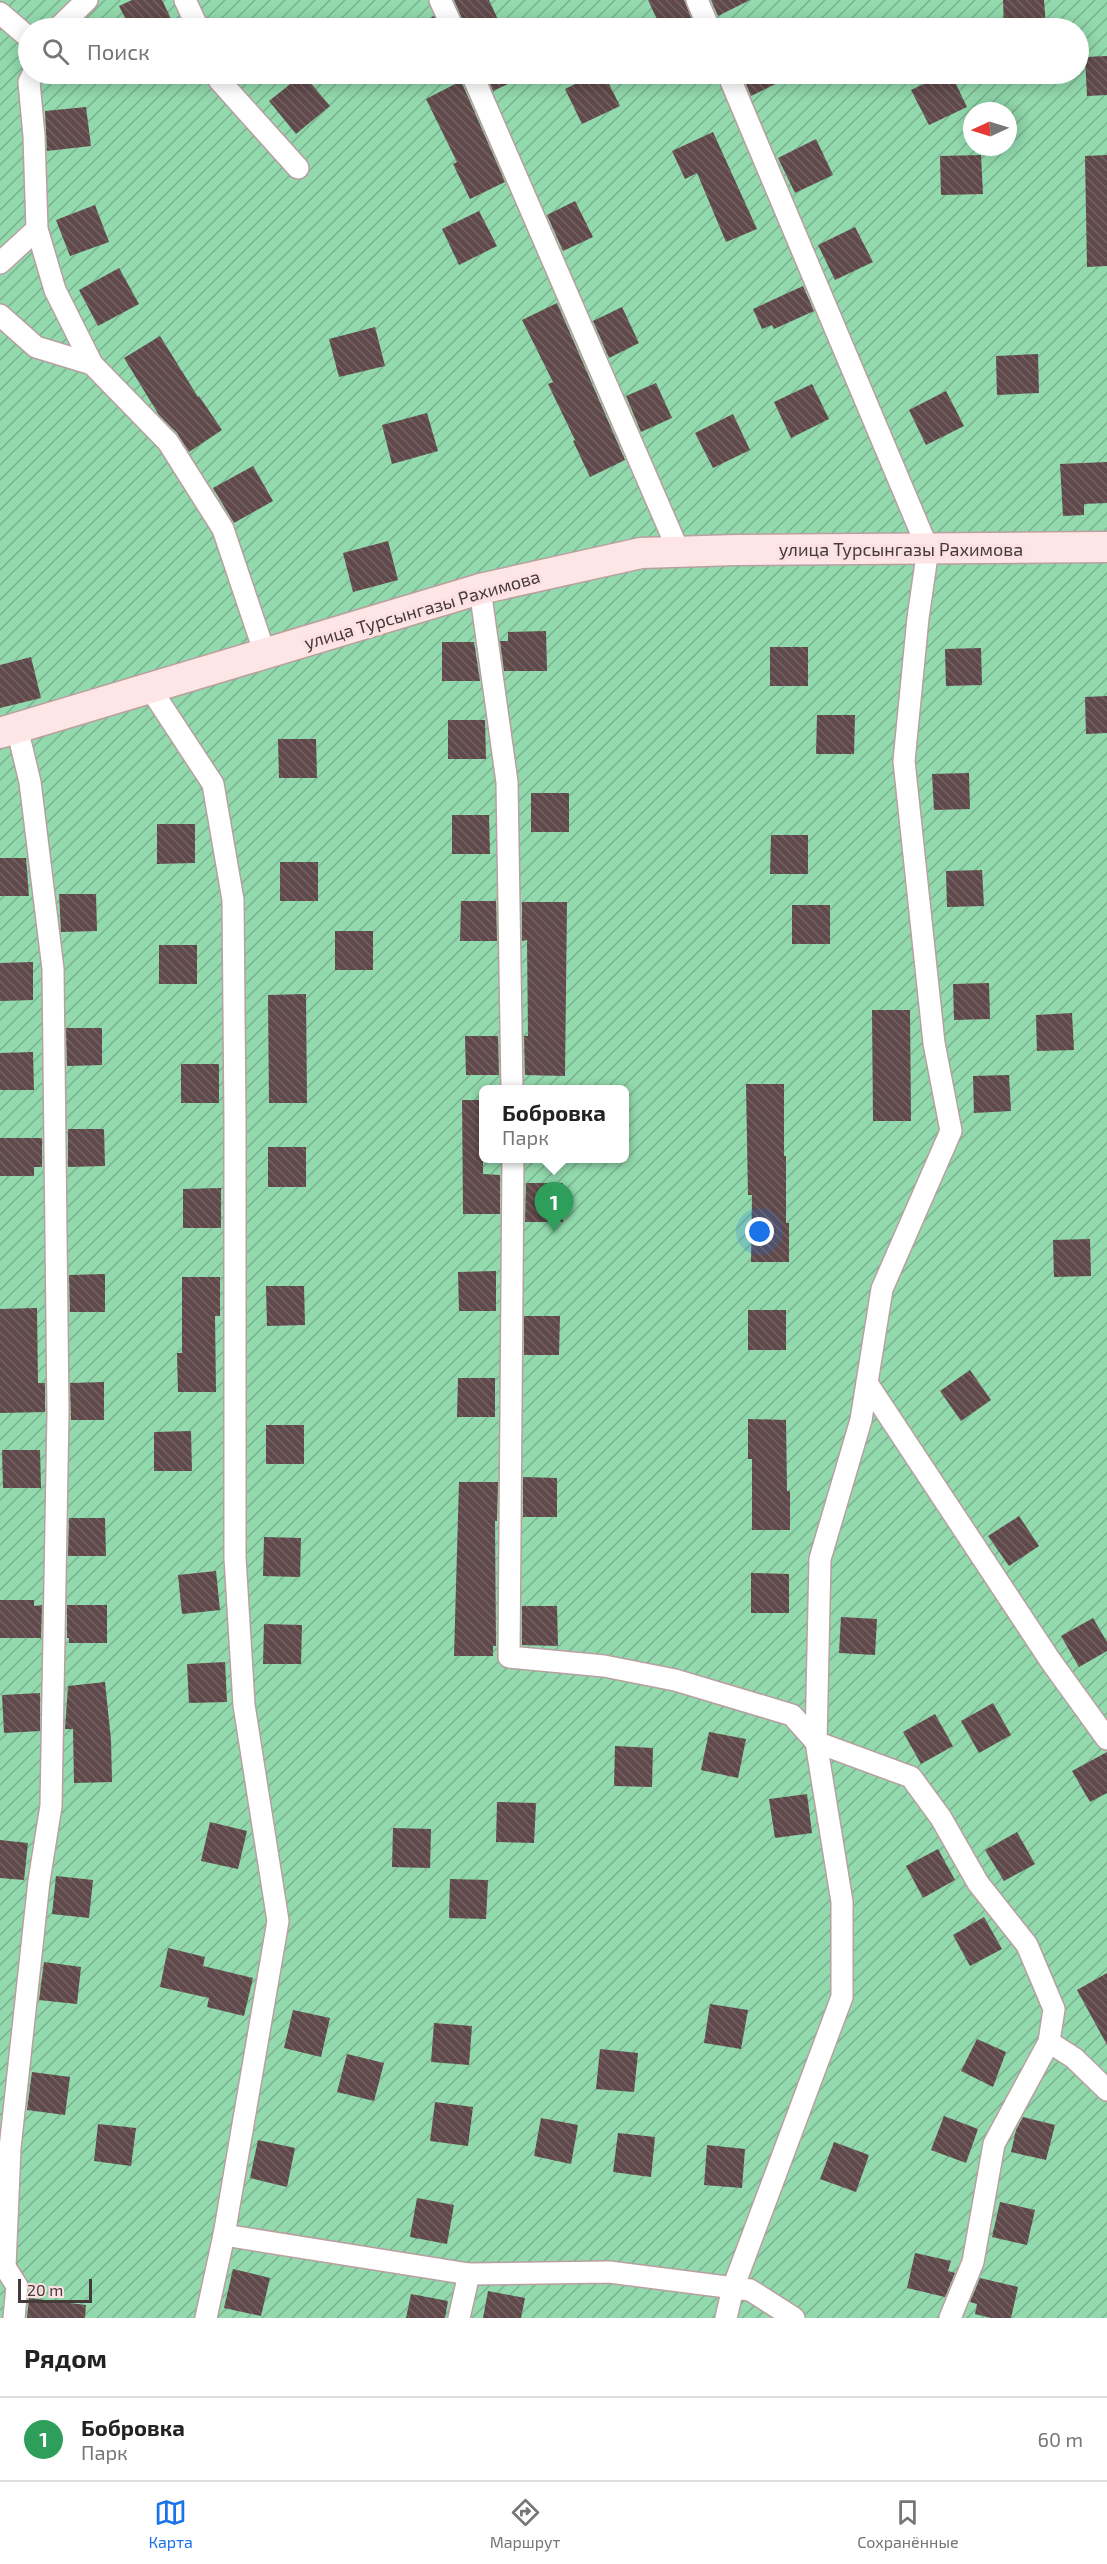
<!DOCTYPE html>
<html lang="ru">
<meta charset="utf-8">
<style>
body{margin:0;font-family:"Exo 2",sans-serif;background:#f2f2f2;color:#222}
.compass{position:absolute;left:963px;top:102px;width:54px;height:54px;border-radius:50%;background:#fff;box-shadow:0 3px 15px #0003;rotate:266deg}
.scale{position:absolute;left:18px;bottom:15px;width:74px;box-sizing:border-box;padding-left:6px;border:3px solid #453a3a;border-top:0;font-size:16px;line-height:21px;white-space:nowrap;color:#453a3a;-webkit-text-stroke:4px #fde1e2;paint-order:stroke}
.you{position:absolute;left:760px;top:1232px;width:21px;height:21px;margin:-15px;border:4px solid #fff;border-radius:50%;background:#1a73e8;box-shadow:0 0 0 9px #1a73e833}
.badge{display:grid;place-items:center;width:39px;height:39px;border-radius:50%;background:#1a73e8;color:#fff;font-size:20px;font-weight:700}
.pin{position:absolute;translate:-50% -50px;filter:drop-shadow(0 2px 3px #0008)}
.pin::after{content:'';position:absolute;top:32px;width:21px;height:18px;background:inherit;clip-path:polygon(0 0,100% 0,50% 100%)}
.popup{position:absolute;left:479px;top:1085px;width:150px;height:78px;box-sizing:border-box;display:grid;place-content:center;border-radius:9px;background:#fff;filter:drop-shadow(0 2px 4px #0005);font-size:20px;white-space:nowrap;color:#767676}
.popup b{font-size:22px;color:#222}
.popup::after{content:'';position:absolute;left:50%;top:100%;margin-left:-12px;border:12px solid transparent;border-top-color:#fff}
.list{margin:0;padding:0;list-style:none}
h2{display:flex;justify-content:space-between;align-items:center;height:78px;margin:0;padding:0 24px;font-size:26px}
h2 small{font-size:20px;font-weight:400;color:#767676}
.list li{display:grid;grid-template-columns:39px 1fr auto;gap:18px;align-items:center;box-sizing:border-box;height:84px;padding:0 24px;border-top:2px solid #e0e0e0}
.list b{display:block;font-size:22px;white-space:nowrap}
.list p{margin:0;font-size:20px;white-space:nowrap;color:#767676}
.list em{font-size:20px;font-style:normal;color:#767676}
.icon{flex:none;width:33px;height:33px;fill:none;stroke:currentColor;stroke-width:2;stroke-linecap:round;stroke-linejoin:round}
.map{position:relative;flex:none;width:1107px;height:2318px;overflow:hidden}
.search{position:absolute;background:#fff;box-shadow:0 3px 15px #0003;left:18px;right:18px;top:18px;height:66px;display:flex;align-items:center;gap:15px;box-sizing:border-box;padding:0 21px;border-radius:33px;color:#767676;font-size:22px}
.sheet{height:162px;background:#fff}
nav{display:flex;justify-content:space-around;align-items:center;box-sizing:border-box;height:84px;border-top:2px solid #e0e0e0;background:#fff;font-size:16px;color:#767676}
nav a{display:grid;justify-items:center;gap:3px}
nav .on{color:#1a73e8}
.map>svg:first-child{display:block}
.garden{fill:url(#garden-furrows);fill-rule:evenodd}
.building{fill:url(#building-back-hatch)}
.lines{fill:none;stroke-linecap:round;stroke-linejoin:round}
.street-casing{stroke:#ba9fa0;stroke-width:24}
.secondary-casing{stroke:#ba9fa0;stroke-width:33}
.street{stroke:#fff;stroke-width:21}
.secondary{stroke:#fee5e6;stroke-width:30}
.labels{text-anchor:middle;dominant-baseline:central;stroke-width:6;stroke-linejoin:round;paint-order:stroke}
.street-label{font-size:18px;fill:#453a3a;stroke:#fde1e2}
</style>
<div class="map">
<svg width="1107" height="2318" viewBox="0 0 1107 2318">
<defs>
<pattern id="garden-furrows" width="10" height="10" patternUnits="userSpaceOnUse" patternTransform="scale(1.5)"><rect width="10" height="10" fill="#92d9ad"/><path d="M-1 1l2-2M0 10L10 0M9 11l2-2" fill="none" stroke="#79b18e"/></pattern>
<pattern id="building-back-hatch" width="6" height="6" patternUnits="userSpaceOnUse" patternTransform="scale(1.5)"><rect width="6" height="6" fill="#60494a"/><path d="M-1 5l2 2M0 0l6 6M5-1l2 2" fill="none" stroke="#756262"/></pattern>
</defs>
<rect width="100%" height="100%" fill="#fde1e2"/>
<path class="garden" d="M0 0H1107V2318H0ZM28 28H1078V74H28ZM972 111H1008V147H972ZM484 1090H624V1158H484Z"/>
<g class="building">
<path d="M132 0H162L173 23 163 28H130L119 6Z"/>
<path d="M454 0H489L499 22 485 28H466Z"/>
<path d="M648 0H684L695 27 661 28Z"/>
<path d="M711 0H750L718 16Z"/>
<path d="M1003 0H1044L1046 28H1004Z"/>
<path d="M434 16 439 28H409Z"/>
<path d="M1107 56V95L1087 96 1085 57Z"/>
<path d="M303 74 330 106 296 134 269 101Z"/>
<path d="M486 74H529L493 91Z"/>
<path d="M596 74H604L620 106 582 124 565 89Z"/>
<path d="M742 74H796L751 96Z"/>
<path d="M945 74H951L967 107 929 125 911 90Z"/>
<path d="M461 81 505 182 470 199 453 164 457 162 426 99Z"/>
<path d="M86 107 91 146 47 151 45 111Z"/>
<path d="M713 132 757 229 726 242 697 173 685 179 672 151Z"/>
<path d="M816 139 833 175 795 193 778 158Z"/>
<path d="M981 155 983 194 941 195 940 156Z"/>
<path d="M1107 155V266L1087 267 1085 156Z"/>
<path d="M575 201 593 237 563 251 547 215Z"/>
<path d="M95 205 109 242 70 256 56 220Z"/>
<path d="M479 211 497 246 459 265 442 229Z"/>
<path d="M855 227 873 262 835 280 818 245Z"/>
<path d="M119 268 139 304 98 326 79 290Z"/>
<path d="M803 286 814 311 774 329 772 325 762 329 753 309Z"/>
<path d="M557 303 625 460 590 477 573 441 575 440 548 384 553 382 522 320Z"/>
<path d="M622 307 639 343 609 358 593 321Z"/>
<path d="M375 327 385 366 339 377 329 339Z"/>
<path d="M160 336 198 397 199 396 222 430 189 452 177 433 159 415 124 358Z"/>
<path d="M1038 354 1039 393 997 395 996 356Z"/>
<path d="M656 383 672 418 641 432 626 396Z"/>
<path d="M812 384 829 419 791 438 774 402Z"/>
<path d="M946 391 964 426 926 445 909 410Z"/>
<path d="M427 413 438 451 392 464 382 425Z"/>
<path d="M733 414 750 450 713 468 695 433Z"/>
<path d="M1107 462V503L1084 504V515L1063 516 1060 464Z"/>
<path d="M253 466 273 501 234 523 213 488Z"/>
<path d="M388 541 398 580 353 592 343 553Z"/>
<path d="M546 631 547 671H504L500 641H508V632Z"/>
<path d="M442 642H474L480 681H442Z"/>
<rect x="770" y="647" width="38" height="39"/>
<path d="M981 648 982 685 946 686 945 649Z"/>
<path d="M31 657 41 698 0 708V665Z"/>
<path d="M1107 696V733L1086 734 1085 697Z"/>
<path d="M817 715H855L854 754H816Z"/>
<path d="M448 720H485L486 759H448Z"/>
<path d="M278 739H316L317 778H279Z"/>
<path d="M969 773 970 809 934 810 932 774Z"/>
<rect x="531" y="793" width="38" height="39"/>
<path d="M452 815H489L490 854H452Z"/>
<path d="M157 824H195V863L157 864Z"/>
<path d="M771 835H808V874H770Z"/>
<path d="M0 858H26L29 896H0Z"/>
<rect x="280" y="862" width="38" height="39"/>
<path d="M982 870 984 906 947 907 946 871Z"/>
<path d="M59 894H96L97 931 61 932Z"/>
<path d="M461 901H496L497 941H460Z"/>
<path d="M522 902H567L565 1076 525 1075 524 1036H528L527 940 522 941Z"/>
<rect x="792" y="905" width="38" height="39"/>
<rect x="335" y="931" width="38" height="39"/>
<rect x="159" y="945" width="38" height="39"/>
<path d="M33 962V1000L0 1001V963Z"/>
<path d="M989 983 990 1019 954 1020 953 984Z"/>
<path d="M306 994 307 1103H269L268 995Z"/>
<path d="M872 1010H910L911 1121H873Z"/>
<path d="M1072 1013 1074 1050 1037 1051 1036 1015Z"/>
<path d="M66 1028H102V1065L67 1066Z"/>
<path d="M465 1036H498L499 1075H466Z"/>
<path d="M33 1052 34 1090H0V1053Z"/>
<rect x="181" y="1064" width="38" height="39"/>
<path d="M1009 1075 1011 1111 974 1113 973 1076Z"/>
<path d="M746 1084H784V1156H786V1223H789V1262H751L752 1195H748Z"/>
<path d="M462 1100H483V1174L500 1175V1214H463Z"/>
<path d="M68 1129H104L105 1166 68 1167Z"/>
<path d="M0 1138H42V1167H34V1176H0Z"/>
<rect x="268" y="1147" width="38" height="40"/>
<path d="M526 1183H563V1222H525Z"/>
<path d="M221 1188V1228H183V1189Z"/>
<path d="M1090 1239 1091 1276 1054 1277 1053 1240Z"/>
<path d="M496 1271V1311H459L458 1272Z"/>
<path d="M105 1274V1312H70L69 1275Z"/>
<path d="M182 1277H220V1316H215L216 1392H178L177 1353H182Z"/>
<path d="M266 1286H304L305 1325 267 1326Z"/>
<path d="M37 1308 38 1383H45V1412L0 1413V1309Z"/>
<rect x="748" y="1310" width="38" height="40"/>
<path d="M524 1316H560L559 1355H524Z"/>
<path d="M970 1370 991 1400 961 1421 940 1391Z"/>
<path d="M458 1378H495V1417H457Z"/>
<path d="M104 1382V1420H71L70 1383Z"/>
<path d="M748 1419 786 1420 787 1491H790V1530H752V1459H748Z"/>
<rect x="266" y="1425" width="38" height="39"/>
<path d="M191 1431 192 1471H154V1432Z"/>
<path d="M2 1450H40L41 1488H3Z"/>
<path d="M523 1477 557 1478V1517H523Z"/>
<path d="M459 1482H498L497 1517V1521H495L496 1646H493V1656H454Z"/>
<path d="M1019 1516 1039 1546 1009 1566 988 1536Z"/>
<path d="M69 1518H105L106 1556H68Z"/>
<path d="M264 1537 301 1538 300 1577 263 1576Z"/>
<path d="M216 1571 220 1610 182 1614 178 1575Z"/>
<path d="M751 1573 789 1574V1613H751Z"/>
<path d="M0 1600H34V1606L42 1605 41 1638H0Z"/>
<path d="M67 1605H107V1643H69V1638H67Z"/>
<path d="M522 1606H557L558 1646 522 1645Z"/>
<path d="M841 1617 877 1619 875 1655 839 1653Z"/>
<path d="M1093 1618 1107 1642V1651L1079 1667 1061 1636Z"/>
<path d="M264 1624 302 1625 301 1664H263Z"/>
<path d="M225 1662 227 1702 189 1703 187 1664Z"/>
<path d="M105 1682 111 1740 112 1782 74 1783 73 1729H65L68 1686Z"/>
<path d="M40 1693V1731L4 1733 2 1695Z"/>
<path d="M993 1703 1011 1735 979 1753 961 1721Z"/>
<path d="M935 1714 953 1746 921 1764 903 1732Z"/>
<path d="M709 1732 746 1739 738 1778 701 1770Z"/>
<path d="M615 1746 653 1748 652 1787 614 1786Z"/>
<path d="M1107 1752V1793L1090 1802 1072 1771Z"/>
<path d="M807 1794 812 1833 775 1838 769 1799Z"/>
<path d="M497 1802 536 1803 534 1843 496 1842Z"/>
<path d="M210 1822 247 1831 238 1869 201 1861Z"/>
<path d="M393 1828 431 1829 430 1868 392 1867Z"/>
<path d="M1017 1832 1035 1864 1004 1881 985 1850Z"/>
<path d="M0 1840 28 1843 24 1880 0 1878Z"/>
<path d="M938 1849 955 1880 923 1898 906 1866Z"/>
<path d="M56 1876 93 1880 89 1918 52 1914Z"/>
<path d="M450 1879 488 1880 486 1919 449 1918Z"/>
<path d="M984 1917 1002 1949 970 1966 953 1935Z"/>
<path d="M168 1948 205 1957 203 1966 253 1978 244 2016 207 2007 209 1998 160 1987Z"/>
<path d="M44 1962 81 1967 77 2004 39 2000Z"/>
<path d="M1107 1973V2045L1077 1990Z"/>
<path d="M710 2004 748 2010 741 2049 704 2043Z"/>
<path d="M293 2010 330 2018 321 2057 284 2048Z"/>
<path d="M434 2023 472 2026 469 2065 431 2062Z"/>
<path d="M977 2039 1006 2052 993 2087 961 2071Z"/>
<path d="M600 2049 638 2053 634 2092 596 2089Z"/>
<path d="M347 2054 384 2063 374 2101 337 2092Z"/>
<path d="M32 2072 70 2077 65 2115 27 2110Z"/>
<path d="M435 2102 473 2107 468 2146 430 2141Z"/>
<path d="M944 2116 978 2129 966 2163 931 2150Z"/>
<path d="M1023 2117 1055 2125 1046 2160 1011 2152 1016 2130Z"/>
<path d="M541 2118 578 2125 571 2164 534 2156Z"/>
<path d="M98 2124 136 2128 131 2166 94 2161Z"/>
<path d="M618 2133 655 2137 651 2177 613 2172Z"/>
<path d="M258 2140 295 2148 287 2187 250 2178Z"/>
<path d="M834 2142 869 2155 856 2192 820 2179Z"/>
<path d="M707 2145 745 2149 742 2188 704 2185Z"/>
<path d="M417 2198 454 2205 447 2244 410 2237Z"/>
<path d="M1000 2202 1035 2210 1027 2245 992 2237Z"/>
<path d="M915 2253 951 2261 948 2271 955 2273 945 2297 907 2288Z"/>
<path d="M233 2269 270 2278 261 2316 224 2308Z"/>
<path d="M980 2278 1018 2287 1011 2318H991L975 2314 977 2304 970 2302Z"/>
<path d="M488 2291 525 2298 521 2318H483Z"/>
<path d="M411 2294 448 2301 445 2318H406Z"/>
<path d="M29 2298 86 2305 85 2318H27Z"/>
</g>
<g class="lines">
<defs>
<g id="street">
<path d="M185 0 198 28"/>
<path d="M440 0 453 28"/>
<path d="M697 0 709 28"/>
<path d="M0 13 28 37"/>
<path d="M58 28 87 0"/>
<path d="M33 74 29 82 34 136 37 229 55 290 92 364 168 442 223 529 265 654"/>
<path d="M217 74 219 80 298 168"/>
<path d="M472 74 679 552"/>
<path d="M0 263 37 229"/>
<path d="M0 315 36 347 92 364"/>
<path d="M480 589 507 782 512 1090"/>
<path d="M150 688 213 784 233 900 235 1120V1558L244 1705 278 1921 224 2235 206 2318"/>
<path d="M513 1158 509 1657 604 1666 675 1680 792 1715 816 1742 911 1777 941 1818 978 1883 1027 1945 1054 2009 1049 2042 1074 2058 1107 2090"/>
<path d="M867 1383 1050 1660 1107 1739"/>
<path d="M224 2235 469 2274 609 2272 750 2290 794 2318"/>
<path d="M14 2318 17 2286 5 2267 10 2148 39 1881 51 1806 58 1412 53 969 30 782 17 728"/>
<path d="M459 2318 469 2274"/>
<path d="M726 2318 733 2288 842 1997V1902L816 1742 820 1559 861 1420 882 1289 951 1131 934 1043 904 761 918 618 928 549 728 74"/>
<path d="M950 2318 973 2262 994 2144 1049 2042"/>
</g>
<path id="secondary" d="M0 733 480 589 641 553 736 550 1107 547"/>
</defs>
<use href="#street" class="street-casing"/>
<use href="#secondary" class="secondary-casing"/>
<use href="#street" class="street"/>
<use href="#secondary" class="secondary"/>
</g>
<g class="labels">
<g class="street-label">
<text x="901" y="549">улица Турсынгазы Рахимова</text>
<text transform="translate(422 609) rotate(-16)">улица Турсынгазы Рахимова</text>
</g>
</g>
</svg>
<svg class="compass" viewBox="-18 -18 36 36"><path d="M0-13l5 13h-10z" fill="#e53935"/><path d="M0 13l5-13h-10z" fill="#767676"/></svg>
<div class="scale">20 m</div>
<div class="you"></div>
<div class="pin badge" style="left:554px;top:1232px;background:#2e9e5b">1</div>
<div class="popup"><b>Бобровка</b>Парк</div>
<div class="search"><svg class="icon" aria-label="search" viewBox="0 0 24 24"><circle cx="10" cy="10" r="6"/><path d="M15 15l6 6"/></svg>Поиск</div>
</div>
<section class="sheet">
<h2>Рядом<small></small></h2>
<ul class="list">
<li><span class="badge" style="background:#2e9e5b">1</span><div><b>Бобровка</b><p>Парк</p></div><em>60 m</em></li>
</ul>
</section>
<nav>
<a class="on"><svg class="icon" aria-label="map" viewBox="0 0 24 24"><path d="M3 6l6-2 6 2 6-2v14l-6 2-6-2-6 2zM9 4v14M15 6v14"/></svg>Карта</a>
<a><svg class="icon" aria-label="directions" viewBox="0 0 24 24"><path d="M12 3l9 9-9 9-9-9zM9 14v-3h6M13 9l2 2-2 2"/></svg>Маршрут</a>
<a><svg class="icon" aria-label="saved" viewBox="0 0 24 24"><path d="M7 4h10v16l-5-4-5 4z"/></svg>Сохранённые</a>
</nav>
